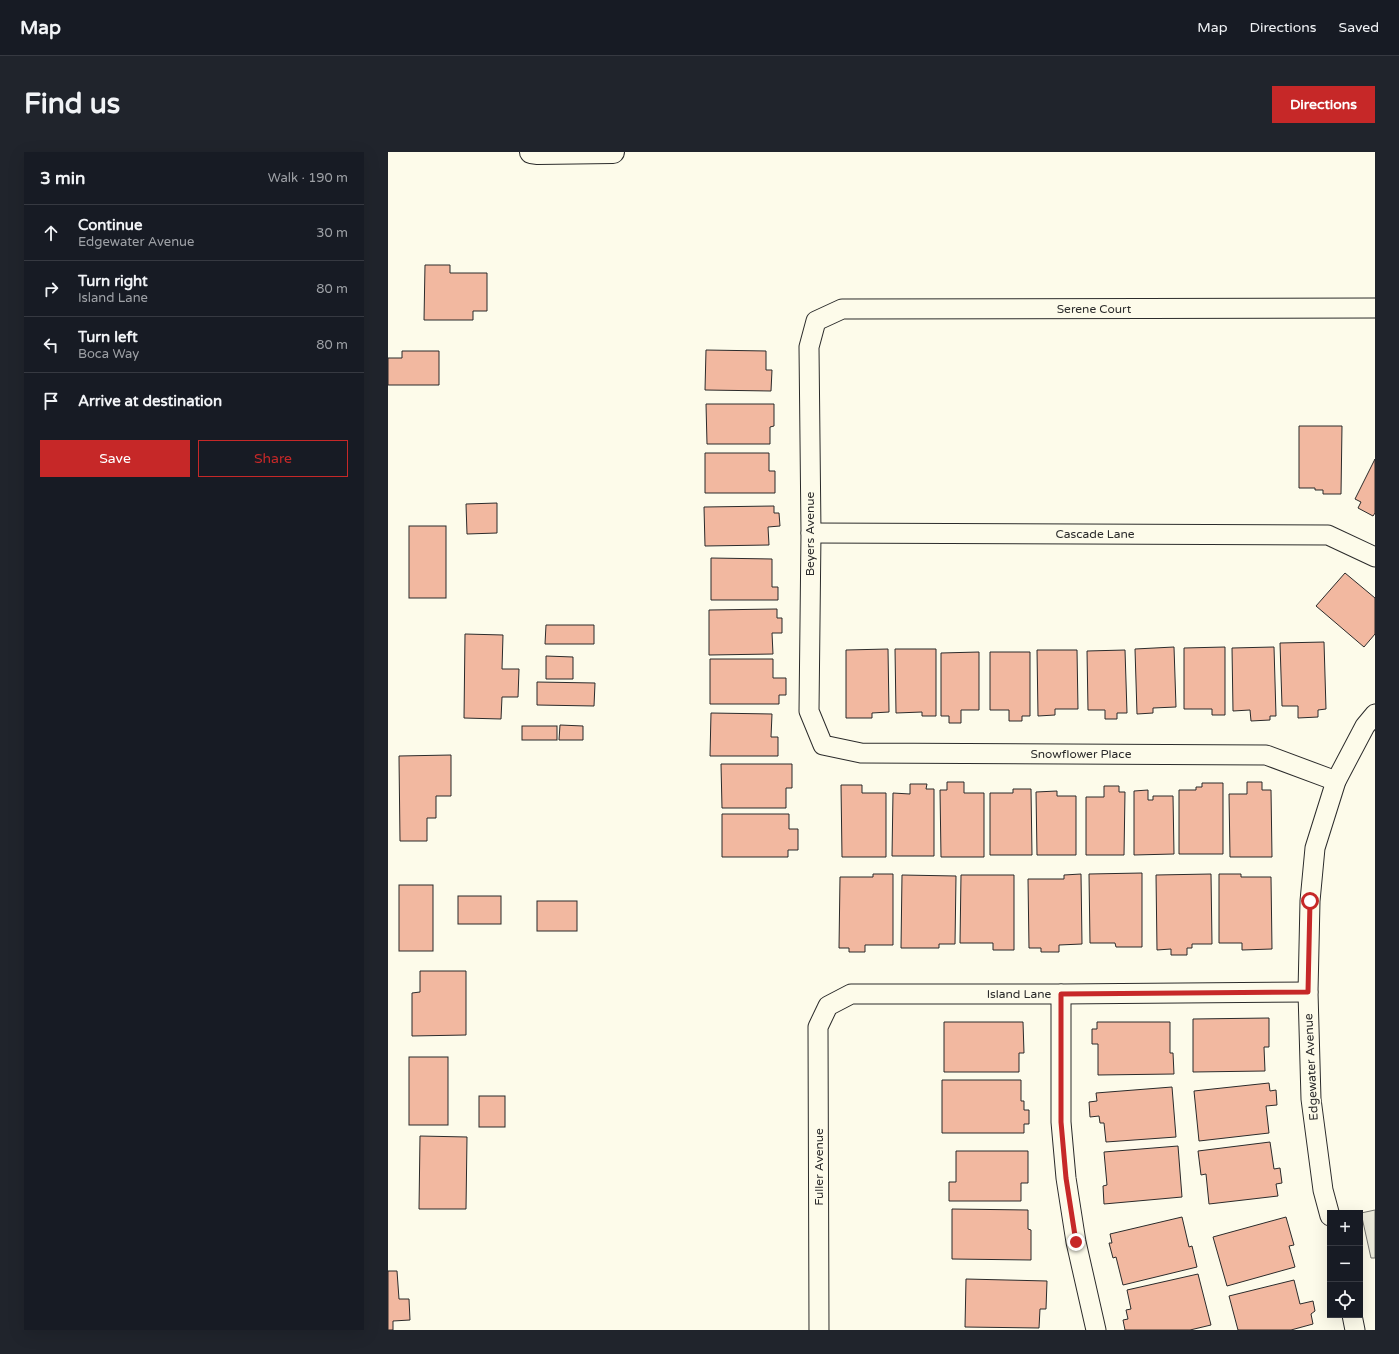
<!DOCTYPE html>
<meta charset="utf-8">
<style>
body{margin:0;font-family:"Varela Round",sans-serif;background:#20242c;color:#f1f3f6}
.controls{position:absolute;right:12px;bottom:12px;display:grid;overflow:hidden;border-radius:0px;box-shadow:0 4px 16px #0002}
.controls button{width:36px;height:36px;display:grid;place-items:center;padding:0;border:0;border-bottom:1px solid #363941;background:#171b24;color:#f1f3f6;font:20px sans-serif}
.stop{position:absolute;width:12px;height:12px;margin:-9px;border:3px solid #c62828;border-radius:50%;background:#fff}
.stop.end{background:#c62828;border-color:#fff;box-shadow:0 1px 4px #0008}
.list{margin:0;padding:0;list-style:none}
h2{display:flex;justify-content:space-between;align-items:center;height:52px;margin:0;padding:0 16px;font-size:17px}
h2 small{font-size:13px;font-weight:400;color:#9ea1a6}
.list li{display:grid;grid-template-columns:26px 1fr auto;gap:12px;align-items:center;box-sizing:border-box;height:56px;padding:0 16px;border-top:1px solid #363941}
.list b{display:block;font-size:15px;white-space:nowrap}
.list p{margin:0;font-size:13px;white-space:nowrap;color:#9ea1a6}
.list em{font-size:13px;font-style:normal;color:#9ea1a6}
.actions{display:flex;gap:8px;padding:12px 16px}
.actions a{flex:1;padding:9px 0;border:1px solid #c62828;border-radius:0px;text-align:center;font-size:14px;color:#c62828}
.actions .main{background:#c62828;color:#fff}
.icon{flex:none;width:22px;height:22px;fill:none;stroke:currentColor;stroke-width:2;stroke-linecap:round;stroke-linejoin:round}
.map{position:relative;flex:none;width:987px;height:1178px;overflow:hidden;border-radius:0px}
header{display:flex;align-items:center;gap:24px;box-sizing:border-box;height:56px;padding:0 20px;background:#171b24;border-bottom:1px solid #363941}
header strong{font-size:19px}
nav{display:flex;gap:22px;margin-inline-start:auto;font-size:14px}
.intro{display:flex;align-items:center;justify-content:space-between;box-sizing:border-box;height:96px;padding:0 24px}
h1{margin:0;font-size:28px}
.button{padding:10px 18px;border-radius:0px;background:#c62828;color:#fff;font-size:14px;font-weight:700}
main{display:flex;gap:24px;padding:0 24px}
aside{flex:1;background:#171b24;border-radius:0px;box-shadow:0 4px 16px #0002}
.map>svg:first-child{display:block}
.green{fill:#ecebdb;stroke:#74746e}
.building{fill:#f2b8a0;stroke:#2b2b2b}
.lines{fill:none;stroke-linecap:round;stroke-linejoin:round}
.street-casing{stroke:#2b2b2b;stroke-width:21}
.secondary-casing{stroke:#2b2b2b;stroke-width:24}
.street{stroke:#fdfbea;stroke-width:19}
.secondary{stroke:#fdfbea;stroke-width:22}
.route{stroke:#c62828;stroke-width:5}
.labels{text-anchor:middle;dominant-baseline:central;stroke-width:3;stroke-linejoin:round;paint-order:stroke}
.street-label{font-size:12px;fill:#2b2b2b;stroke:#fdfbea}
</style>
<header>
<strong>Map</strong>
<nav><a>Map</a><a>Directions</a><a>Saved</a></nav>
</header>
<div class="intro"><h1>Find us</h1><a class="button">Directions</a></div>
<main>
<aside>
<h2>3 min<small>Walk · 190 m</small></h2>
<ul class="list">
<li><svg class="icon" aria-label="ahead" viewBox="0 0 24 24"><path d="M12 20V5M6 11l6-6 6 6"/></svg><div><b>Continue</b><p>Edgewater Avenue</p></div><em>30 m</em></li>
<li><svg class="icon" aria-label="right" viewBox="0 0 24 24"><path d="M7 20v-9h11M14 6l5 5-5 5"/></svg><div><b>Turn right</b><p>Island Lane</p></div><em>80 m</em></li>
<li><svg class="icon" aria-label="left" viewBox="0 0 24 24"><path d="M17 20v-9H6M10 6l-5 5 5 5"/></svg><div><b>Turn left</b><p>Boca Way</p></div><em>80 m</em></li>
<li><svg class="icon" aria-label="arrive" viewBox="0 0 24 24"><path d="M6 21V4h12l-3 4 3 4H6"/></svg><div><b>Arrive at destination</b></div></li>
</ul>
<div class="actions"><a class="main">Save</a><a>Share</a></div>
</aside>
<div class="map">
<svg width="987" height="1178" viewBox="0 0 987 1178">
<rect width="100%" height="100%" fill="#fdfbea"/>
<path class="green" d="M987 1058V1106H983L973 1061Z"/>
<g class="building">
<path d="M37 113H62V121H99V159H85V168H36Z"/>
<path d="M318 198 378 199V218H384L383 239 317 238Z"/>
<path d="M14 199H51V233H0V206H14Z"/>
<path d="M318 252H386V274L382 275V292H319Z"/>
<path d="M911 274H954L953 342H935V338H927V336H911Z"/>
<path d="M317 301H381V319H387V341H317Z"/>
<path d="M987 307V361L985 364 970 356 973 350 967 347Z"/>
<path d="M109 351V381L79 382 78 352Z"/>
<path d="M386 354V361H391L392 374 380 375 381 393 317 394 316 355Z"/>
<rect x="21" y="374" width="37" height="72"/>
<path d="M323 406 384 407V435H390V448H323Z"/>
<path d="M957 421 987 446V482L976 495 928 454Z"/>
<path d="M389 457V466H394V481H384L385 502 321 503V458Z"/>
<path d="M158 473H206V492H157Z"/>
<path d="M77 482 115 483 114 517H131L130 545H114L113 567 76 566Z"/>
<path d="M936 490 938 557 930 558V565L910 566V554H894L892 491Z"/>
<path d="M786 495 788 555 765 556V561L749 562 747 497Z"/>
<path d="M837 495V563H824V557H796V496Z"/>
<path d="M886 495 888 564H882V568L863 569 862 558 845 559 844 496Z"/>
<path d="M500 497 501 560 484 561V566H458V498Z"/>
<path d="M507 497H548V564H534V560L508 561Z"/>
<path d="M649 498H689L690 557H667V563L650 564Z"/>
<path d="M737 498 739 561H729V567H717V558H700L699 499Z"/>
<path d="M591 500V558H573V571H561V564H553V501Z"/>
<path d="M602 500H642V564H634V569H621V558H602Z"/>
<path d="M158 504 185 505V527H158Z"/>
<path d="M322 507H385V526H398V543H391V552H322Z"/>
<path d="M149 530 207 531 206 554 149 553Z"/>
<path d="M323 561 384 562 383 585H390V604H322Z"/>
<path d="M172 573 195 574V588H171Z"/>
<rect x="134" y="574" width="35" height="14"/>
<path d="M63 603V644H48V666H39V689H12L11 604Z"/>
<path d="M333 612H404V636H398V656H334Z"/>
<path d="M559 630H576V641H596V705H553L552 638H559Z"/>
<path d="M859 630H874V638H883L884 705H842L841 642H859Z"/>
<path d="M814 631H835V702H791V638H808V635H814Z"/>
<path d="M522 632H539L538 637H546V704H504L505 641 522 642Z"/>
<path d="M453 633H474V641H498V705H454Z"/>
<path d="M716 634H731V640H737L736 703H698V645H716Z"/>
<path d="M625 637H643L644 703H602V641H625Z"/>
<path d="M760 638V648H765V644H785L786 702 746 703V639Z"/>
<path d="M669 639V644H688V703H649L648 640Z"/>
<path d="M334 662H401V677H410V698H400V705H334Z"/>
<path d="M754 721V795H728L727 791H702L701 722Z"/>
<path d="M485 722H505V793H477V800H461V796H451L452 725H485Z"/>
<path d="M693 722 694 792 671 793V800H653V796H641L640 727H676V723Z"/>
<path d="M823 722 824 792H804V796H799V803H783V797L769 798 768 723Z"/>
<path d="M831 722H853V725H883L884 797 854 798V791H831Z"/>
<path d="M514 723 568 724 567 792H551V796H513Z"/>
<path d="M573 723H626V798H605V791H572Z"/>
<rect x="11" y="733" width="34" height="66"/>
<rect x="70" y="744" width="43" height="28"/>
<rect x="149" y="749" width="40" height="30"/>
<path d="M32 819H78V883L24 884V841L32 840Z"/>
<path d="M881 866V895H876L877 919 805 920V867Z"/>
<path d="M556 870H635L636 901H631V920H556Z"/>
<path d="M709 870H782V901H785L786 922 710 923V892H704V877H709Z"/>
<rect x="21" y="905" width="39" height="68"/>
<path d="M554 928H633V949H636V958H641V972H636V981H554Z"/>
<path d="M881 931 882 939 888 938 889 953 878 954 881 981 811 989 806 939Z"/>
<path d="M784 935 788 985 718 990 716 971H712L711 964 702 965 701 950 709 949 708 941Z"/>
<rect x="91" y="944" width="26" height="31"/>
<path d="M32 984 79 985 78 1057H31Z"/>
<path d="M882 990 886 1017 892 1016 894 1031 888 1032 890 1044 821 1052 818 1022 813 1023 810 999Z"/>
<path d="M790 994 794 1045 716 1052 715 1034 719 1033 716 1000Z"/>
<path d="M568 999H640V1031H633V1049H561V1030H568Z"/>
<path d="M564 1057 640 1058V1077L643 1078V1108L564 1107Z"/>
<path d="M794 1065 801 1095 804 1094 809 1115 735 1133 728 1105 725 1106 721 1091H724L722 1082Z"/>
<path d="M898 1065 906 1093 901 1094 907 1115 839 1134 825 1085Z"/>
<path d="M0 1119H9L11 1147H21L22 1168 5 1169V1178H0Z"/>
<path d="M810 1122 823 1173 802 1178H737L735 1168 740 1167 738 1158 743 1157 739 1138Z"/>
<path d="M578 1127 659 1129 658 1157H652L651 1176 577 1175Z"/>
<path d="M906 1128 912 1152 925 1149 927 1159 923 1162 925 1172 903 1178H850L841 1144Z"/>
</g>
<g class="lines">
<defs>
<g id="street">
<path d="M423 381 940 383 987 405"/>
<path d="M948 629 878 603 473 601 435 593 421 559 423 381 421 195 428 169 454 157 987 156"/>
<path d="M673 842V970L678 1026 688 1090 708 1178"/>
<path d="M942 1064 935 1038 923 947 920 840 922 749 927 696 948 629 977 574 987 562"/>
<path d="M964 1163 967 1178"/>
<path d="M431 1178 430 875 440 854 463 842H673L920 840"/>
</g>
<path id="secondary" d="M143 0 150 1 225 0"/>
</defs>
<use href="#street" class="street-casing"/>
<use href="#secondary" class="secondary-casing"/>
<use href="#street" class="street"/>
<use href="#secondary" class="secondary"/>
</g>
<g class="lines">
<path class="route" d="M688 1090 678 1026 673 970V842L920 840 922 749"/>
</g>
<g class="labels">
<g class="street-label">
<text x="706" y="157">Serene Court</text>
<text transform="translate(422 382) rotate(-90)">Beyers Avenue</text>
<text x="707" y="382">Cascade Lane</text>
<text x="693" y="602">Snowflower Place</text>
<text x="631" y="842">Island Lane</text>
<text transform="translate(923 915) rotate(-93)">Edgewater Avenue</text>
<text transform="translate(431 1015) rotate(-90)">Fuller Avenue</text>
</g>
</g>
</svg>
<div class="controls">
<button>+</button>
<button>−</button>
<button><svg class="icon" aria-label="locate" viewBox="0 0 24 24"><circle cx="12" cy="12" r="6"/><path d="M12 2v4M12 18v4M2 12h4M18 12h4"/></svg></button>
</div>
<div class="stop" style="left:922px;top:749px"></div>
<div class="stop end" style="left:688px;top:1090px"></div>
</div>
</main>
